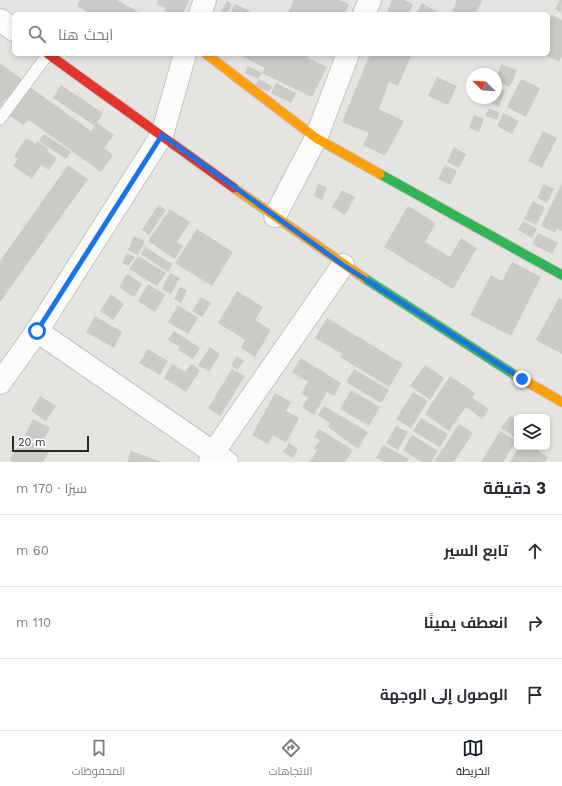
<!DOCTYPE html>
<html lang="ar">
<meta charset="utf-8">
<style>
body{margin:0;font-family:"Work Sans",Cairo,sans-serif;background:#f7f7f7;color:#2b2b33;direction:rtl}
.controls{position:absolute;right:12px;bottom:12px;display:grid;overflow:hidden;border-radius:6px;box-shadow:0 2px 6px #0003}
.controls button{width:36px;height:36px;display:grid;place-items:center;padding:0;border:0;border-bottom:1px solid #e1e1e2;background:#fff;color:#2b2b33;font:20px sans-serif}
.compass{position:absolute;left:466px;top:68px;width:36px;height:36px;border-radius:50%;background:#fff;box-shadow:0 2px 6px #0003;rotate:294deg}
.scale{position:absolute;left:12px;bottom:10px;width:77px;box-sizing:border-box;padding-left:4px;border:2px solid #292929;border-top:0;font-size:11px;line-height:14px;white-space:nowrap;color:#292929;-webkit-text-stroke:3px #fff;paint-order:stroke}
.stop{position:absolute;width:12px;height:12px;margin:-9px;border:3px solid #1a73e8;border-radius:50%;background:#fff}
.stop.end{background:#1a73e8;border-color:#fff;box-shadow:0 1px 4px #0008}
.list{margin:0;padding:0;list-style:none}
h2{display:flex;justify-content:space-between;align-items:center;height:52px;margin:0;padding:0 16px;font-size:17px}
h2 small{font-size:13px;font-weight:400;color:#7c7c81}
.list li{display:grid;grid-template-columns:26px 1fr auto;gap:12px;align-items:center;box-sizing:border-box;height:72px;padding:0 16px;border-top:1px solid #e1e1e2}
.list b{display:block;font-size:15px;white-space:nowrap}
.list em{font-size:13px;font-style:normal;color:#7c7c81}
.icon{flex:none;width:22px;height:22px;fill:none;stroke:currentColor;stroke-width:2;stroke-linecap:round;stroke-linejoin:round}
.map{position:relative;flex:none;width:562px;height:462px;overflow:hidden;direction:ltr}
.search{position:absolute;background:#fff;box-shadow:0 2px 6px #0003;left:12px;right:12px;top:12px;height:44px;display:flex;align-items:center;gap:10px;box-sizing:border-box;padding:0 14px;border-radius:6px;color:#7c7c81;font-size:15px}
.sheet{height:268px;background:#fff}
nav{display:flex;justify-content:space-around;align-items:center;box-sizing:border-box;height:56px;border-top:1px solid #e1e1e2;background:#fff;font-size:11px;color:#7c7c81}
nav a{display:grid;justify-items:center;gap:2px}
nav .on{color:#111827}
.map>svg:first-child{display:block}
.building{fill:#cbcac6}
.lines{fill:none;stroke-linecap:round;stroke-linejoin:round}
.lane-casing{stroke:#c4c3c4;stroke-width:13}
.street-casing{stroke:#c4c3c4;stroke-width:24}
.fast-casing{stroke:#c4c3c4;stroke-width:11}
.slow-casing{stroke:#c4c3c4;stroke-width:11}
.jam-casing{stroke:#c4c3c4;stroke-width:11}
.lane{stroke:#fbfbfa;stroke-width:11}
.street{stroke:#fbfbfa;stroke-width:22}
.fast{stroke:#30b455;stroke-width:9}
.slow{stroke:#ff9f0a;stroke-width:9}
.jam{stroke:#e5322d;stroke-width:9}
.route{stroke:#1a73e8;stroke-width:5}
</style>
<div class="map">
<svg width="562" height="462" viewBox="0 0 562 462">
<rect width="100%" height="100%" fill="#e6e4e0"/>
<g class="building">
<path d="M80 0H117L142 14H91L77 6Z"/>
<path d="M158 0H189L183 14H163L166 8 157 4Z"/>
<path d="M294 0H339L349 4 345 14H289L288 13Z"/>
<path d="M392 0H404L413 4 409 14H386Z"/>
<path d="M457 0H483L475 14H451Z"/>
<path d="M560 0H562L561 13 555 9Z"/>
<path d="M227 1 232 4 227 14H225L221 12Z"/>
<path d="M422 3 441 14H416Z"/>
<path d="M235 4 250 11 248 14H230Z"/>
<path d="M552 15 562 20V56L559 62 543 54H548V23Z"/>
<path d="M237 54H310L308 58 327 67 312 97 262 73 265 68Z"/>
<path d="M370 54H412L398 86 389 82 379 109 404 121 385 156 363 145 369 133 342 122Z"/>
<path d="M0 63 24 81 9 101 6 98 0 107Z"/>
<path d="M501 64 517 70 510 87 496 81Z"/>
<path d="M248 66 262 73 258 79 245 73Z"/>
<path d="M437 77 457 86 448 105 428 96Z"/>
<path d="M259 79 272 86 269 92 255 86Z"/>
<path d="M521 79 540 88 526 117 507 107Z"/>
<path d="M276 83 296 93 291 103 271 93Z"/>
<path d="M61 85 103 113 97 123 114 135 104 148 113 155 101 172 29 120 23 125 9 115 30 87 91 131 95 126 53 98Z"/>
<path d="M497 88 505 91 499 107 491 103 493 98H496Z"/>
<path d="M489 108 500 113 497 120 485 116Z"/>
<path d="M503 113 519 121 512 134 497 126Z"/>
<path d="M474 115 484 119 479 132 469 128Z"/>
<path d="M543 131 557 138 542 168 528 161Z"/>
<path d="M44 134 71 152 66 159 39 141Z"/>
<path d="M26 138 36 144 37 141 49 149 47 151 57 158 49 170 41 165 32 179 13 166 18 159 14 156Z"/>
<path d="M454 147 466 154 459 168 447 162Z"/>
<path d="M68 165 88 179 0 302V261Z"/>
<path d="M445 165 457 171 450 185 438 179Z"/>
<path d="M562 183V231L557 229 555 233 541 226Z"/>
<path d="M318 184 327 187 322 200 314 196Z"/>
<path d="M544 184 554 189 547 203 537 198Z"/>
<path d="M342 190 355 197 345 215 332 207Z"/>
<path d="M533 201 545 208 536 225 524 219Z"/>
<path d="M158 205 166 210 149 235 142 230Z"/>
<path d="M408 206 436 223 425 242 450 257 461 238 477 248 453 289 384 247Z"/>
<path d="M170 209 190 222 177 242 183 246 175 259 148 241Z"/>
<path d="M523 221 537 229 532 238 518 230Z"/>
<path d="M197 229 233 252 212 286 175 263Z"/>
<path d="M538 233 558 243 552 254 532 244Z"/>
<path d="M134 236 145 241 138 255 128 250Z"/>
<path d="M145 247 172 264 168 272 141 254Z"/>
<path d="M127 253 135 257 128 266 122 263Z"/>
<path d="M138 256 166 273 157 286 129 269Z"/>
<path d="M512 262 541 277 511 336 470 315 491 275 502 281Z"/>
<path d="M170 273 180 278 171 294 162 289Z"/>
<path d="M127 274 142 284 134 297 119 287Z"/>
<path d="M148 284 165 295 155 312 138 301Z"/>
<path d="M180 287 187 290 181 303 174 299Z"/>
<path d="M237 291 263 307 255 320 271 330 255 357 241 348 245 340 218 323Z"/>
<path d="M111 294 124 304 113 320 100 311Z"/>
<path d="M201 297 211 303 202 317 192 311Z"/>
<path d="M559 298 562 299V354L536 340Z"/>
<path d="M178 305 198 318 188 334 168 322Z"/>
<path d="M95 316 122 332 114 348 86 332Z"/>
<path d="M327 318 403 364 389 387 340 357 342 354 315 338Z"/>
<path d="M174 331 200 348 193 359 178 350 180 347 168 340Z"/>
<path d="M210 347 220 354 209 372 198 365Z"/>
<path d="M148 349 168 361 160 375 139 363Z"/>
<path d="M237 356 244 361 237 370 231 365Z"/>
<path d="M301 358 341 383 334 396 327 392 314 415 302 407 308 398 301 394 308 382 292 372Z"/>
<path d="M172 364 185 372 191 364 200 370 186 392 164 378Z"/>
<path d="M425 365 444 378 430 400 410 386Z"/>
<path d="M232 369 245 376 220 416 208 408Z"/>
<path d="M354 369 389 390 381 403 346 382Z"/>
<path d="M450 376 475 393 472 398 489 409 482 419 466 407 449 431 425 414Z"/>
<path d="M351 390 380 407 369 426 340 409Z"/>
<path d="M413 392 428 401 411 428 396 419Z"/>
<path d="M275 393 291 402 286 411 299 418 286 443 273 435 268 444 252 435Z"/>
<path d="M40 396 56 406 46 421 31 411Z"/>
<path d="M324 406 368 432 358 449 328 427 330 423 318 415Z"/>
<path d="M510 416 517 420V439L501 428Z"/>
<path d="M421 418 448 434 440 447 413 431Z"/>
<path d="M33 419 50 428 42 444 25 435Z"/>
<path d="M459 424 473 433 454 462H434Z"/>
<path d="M396 426 408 432 398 450 386 443Z"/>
<path d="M319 429 353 450 345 462H310L317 450 314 449 320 440 314 437Z"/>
<path d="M500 431 516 441 503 462H481Z"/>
<path d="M412 435 438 451 431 462H422L403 450Z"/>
<path d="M22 438 49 452 43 462H13L10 460Z"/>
<path d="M289 443 298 449 293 458 283 452Z"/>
<path d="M383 445 409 459 407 462H384L376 458Z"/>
<path d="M519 447H531L548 457 545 462H510Z"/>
<path d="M131 451 162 462H127Z"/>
</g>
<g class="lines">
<defs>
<path id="lane" d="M0 119 48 54"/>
<g id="street">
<path d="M200 14 205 0"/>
<path d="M364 14 370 0"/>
<path d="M0 20 14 30"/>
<path d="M275 216 316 138 348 54"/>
<path d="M37 331 227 462"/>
<path d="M0 383 37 331 162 135 185 54"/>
<path d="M210 462 213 453 343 265"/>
</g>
<g id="fast">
<path d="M380 174 562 275"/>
<path d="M364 278 515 375"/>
</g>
<g id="slow">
<path d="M206 54 316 138 380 174"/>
<path d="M234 188 364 278"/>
<path d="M515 375 562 402"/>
</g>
<path id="jam" d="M48 54 234 188"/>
</defs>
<use href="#lane" class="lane-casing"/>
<use href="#street" class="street-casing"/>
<use href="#fast" class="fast-casing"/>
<use href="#slow" class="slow-casing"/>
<use href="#jam" class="jam-casing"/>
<use href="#lane" class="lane"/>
<use href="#street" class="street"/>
<use href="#fast" class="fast"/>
<use href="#slow" class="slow"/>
<use href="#jam" class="jam"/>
</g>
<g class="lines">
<path class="route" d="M37 331 162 135 343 265 522 379"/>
</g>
</svg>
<div class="controls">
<button><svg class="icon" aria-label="layers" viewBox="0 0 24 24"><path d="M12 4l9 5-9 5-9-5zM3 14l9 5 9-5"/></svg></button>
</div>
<svg class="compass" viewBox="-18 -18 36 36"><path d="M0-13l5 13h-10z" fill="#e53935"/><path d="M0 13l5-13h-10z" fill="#7c7c81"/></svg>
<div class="scale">20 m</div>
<div class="stop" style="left:37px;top:331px"></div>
<div class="stop end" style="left:522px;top:379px"></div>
<div class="search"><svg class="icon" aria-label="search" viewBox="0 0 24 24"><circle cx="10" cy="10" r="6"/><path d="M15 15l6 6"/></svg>ابحث هنا</div>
</div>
<section class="sheet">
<h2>3 دقيقة<small>سيرًا · 170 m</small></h2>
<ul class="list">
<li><svg class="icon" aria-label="ahead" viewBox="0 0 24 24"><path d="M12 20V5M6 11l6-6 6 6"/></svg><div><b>تابع السير</b></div><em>60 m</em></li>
<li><svg class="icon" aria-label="right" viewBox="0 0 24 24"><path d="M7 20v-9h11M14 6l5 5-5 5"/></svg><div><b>انعطف يمينًا</b></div><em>110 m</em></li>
<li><svg class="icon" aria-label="arrive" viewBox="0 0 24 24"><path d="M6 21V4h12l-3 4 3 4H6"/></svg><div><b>الوصول إلى الوجهة</b></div></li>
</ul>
</section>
<nav>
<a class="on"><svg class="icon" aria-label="map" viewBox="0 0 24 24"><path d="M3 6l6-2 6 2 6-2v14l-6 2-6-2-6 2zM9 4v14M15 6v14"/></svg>الخريطة</a>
<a><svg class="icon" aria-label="directions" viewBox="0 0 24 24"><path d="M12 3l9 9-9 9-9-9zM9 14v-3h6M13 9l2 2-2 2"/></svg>الاتجاهات</a>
<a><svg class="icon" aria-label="saved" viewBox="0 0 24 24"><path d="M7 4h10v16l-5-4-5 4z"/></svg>المحفوظات</a>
</nav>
